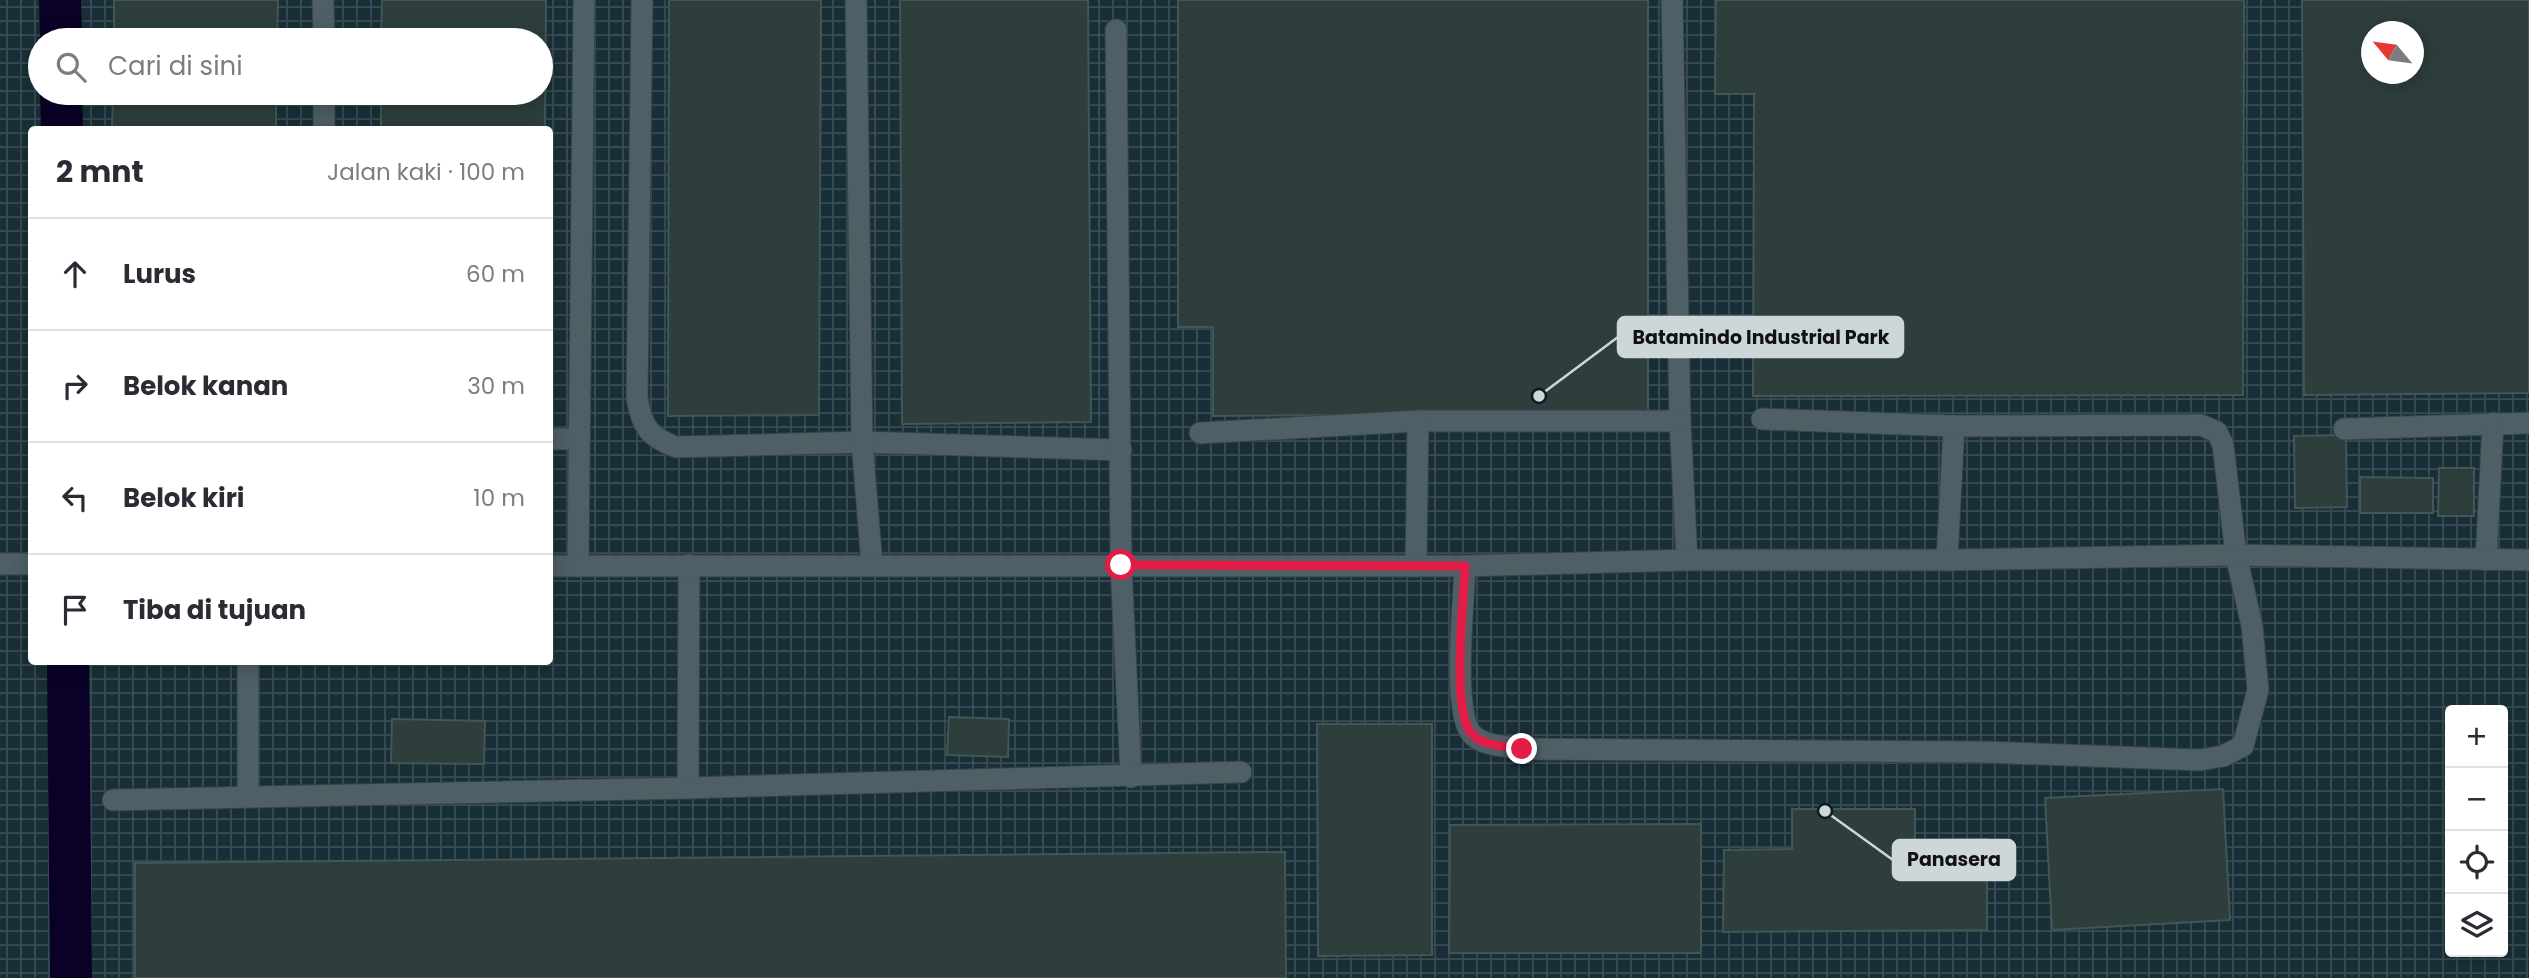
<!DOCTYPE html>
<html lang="id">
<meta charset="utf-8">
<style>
body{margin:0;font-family:Poppins,sans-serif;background:#f7f7f7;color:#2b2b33}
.controls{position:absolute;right:21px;bottom:21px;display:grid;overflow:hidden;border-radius:7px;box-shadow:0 4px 18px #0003}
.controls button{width:63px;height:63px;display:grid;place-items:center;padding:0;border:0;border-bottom:2px solid #e1e1e2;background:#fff;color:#2b2b33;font:35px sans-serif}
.compass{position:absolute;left:2361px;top:21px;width:63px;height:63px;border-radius:50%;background:#fff;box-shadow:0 4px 18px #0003;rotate:299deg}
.stop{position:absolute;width:21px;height:21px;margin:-16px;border:5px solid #e11d48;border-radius:50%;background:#fff}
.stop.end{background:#e11d48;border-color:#fff;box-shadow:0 2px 7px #0008}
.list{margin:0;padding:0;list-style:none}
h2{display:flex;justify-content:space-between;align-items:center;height:91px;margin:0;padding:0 28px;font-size:30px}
h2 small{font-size:23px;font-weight:400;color:#7c7c81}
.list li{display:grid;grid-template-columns:46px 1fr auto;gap:21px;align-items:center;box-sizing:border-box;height:112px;padding:0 28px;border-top:2px solid #e1e1e2}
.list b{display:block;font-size:26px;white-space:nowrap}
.list em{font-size:23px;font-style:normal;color:#7c7c81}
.icon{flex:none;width:38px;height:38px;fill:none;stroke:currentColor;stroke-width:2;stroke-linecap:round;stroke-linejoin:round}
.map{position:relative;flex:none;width:2529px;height:978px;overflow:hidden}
.search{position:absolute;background:#fff;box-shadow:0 4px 18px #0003;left:28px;top:28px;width:525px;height:77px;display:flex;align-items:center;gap:18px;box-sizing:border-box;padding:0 24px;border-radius:38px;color:#7c7c81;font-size:26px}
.panel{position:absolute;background:#fff;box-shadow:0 4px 18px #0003;left:28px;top:126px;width:525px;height:539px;border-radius:7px}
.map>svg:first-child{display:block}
.industrial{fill:url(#industrial-grid);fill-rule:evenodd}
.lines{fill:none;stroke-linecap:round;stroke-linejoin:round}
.canal{stroke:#0b0126;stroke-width:42}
.building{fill:#2d3e3d;stroke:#435655;stroke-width:2;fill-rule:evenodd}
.service-casing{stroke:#374247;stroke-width:23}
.minor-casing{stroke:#374247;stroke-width:23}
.service{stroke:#4f5f66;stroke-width:21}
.minor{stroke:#4f5f66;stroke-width:21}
.route{stroke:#e11d48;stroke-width:9}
.leader{fill:none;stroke:#cdd7da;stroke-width:2.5}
.callout-dot{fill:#cdd7da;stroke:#0d1b21;stroke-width:2.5}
.callout{fill:#cdd7da;stroke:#cdd7da;stroke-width:2.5}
.callout-label{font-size:19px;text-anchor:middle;font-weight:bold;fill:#111}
</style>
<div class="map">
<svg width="2529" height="978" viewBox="0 0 2529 978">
<defs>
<pattern id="industrial-grid" width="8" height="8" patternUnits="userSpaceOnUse" patternTransform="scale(1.75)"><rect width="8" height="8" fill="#192f37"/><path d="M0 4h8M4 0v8" fill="none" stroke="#394c53"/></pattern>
</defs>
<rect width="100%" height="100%" fill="#16252a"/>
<path class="industrial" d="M0 0H2529V978H0ZM2372 32H2414V74H2372ZM40 40H541V93H40ZM32 130H550V662H32ZM2450 710H2503V952H2450Z"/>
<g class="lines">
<g class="canal">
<path d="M60 0 61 40"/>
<path d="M61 93 62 130"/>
<path d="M68 662 71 978"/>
</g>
</g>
<g class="building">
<path d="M114 0H278L277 40H114Z"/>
<path d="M382 0H546L545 130H381V93H541V40H381Z"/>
<path d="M669 0H821L819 415 668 416Z"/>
<path d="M900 0H1088L1091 422 902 424Z"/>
<path d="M1178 0H1648V413L1213 416V327H1178Z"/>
<path d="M1716 0H2244L2243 395 1753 396 1754 94H1715Z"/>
<path d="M2302 0H2529V393L2304 395ZM2372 32H2414V74H2372Z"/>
<path d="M113 93H276V130H112Z"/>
<path d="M2346 435 2347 507 2295 508 2294 436Z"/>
<path d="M2439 468H2474V516H2438Z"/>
<path d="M2360 477 2433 478V513H2360Z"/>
<path d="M949 717 1009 719 1008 757 947 755Z"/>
<path d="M392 719 485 721 484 764 391 763Z"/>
<path d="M1317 724H1432V955L1318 956Z"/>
<path d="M2223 789 2230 920 2052 930 2045 798Z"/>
<path d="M1792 809H1915V840L1987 839V930L1723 932 1724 850 1792 849Z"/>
<path d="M1701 824V953H1449L1450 825Z"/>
<path d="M1285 852 1286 978H135V863Z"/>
</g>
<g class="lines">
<defs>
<g id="service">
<path d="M323 0 324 40"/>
<path d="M642 0 637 398C642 427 649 437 676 447L862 442 1121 450"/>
<path d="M856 0 862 442 872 565"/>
<path d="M1672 0 1680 421 1687 560"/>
<path d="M1116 30 1121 565 1131 777"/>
<path d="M324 93V130"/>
<path d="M2344 429 2529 423"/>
<path d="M1200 433 1418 421H1680"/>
<path d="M550 439H579"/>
<path d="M1947 560 1954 426"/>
<path d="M2486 560 2493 423"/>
<path d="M578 566 584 0"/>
<path d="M1416 566 1418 421"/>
<path d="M1465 566C1464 599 1452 709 1471 733 1481 746 1506 746 1522 749L1983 752 2200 760 2223 756 2243 746 2258 690 2252 626 2236 555 2223 445 2217 432 2201 425 1954 426 1762 419"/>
<path d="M688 788 689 565"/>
<path d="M248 797V662"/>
<path d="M113 800 688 788 1241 772"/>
</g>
<g id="minor">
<path d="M0 564H32"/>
<path d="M550 566H1465L1687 560H1947L2236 555 2529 560"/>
</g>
</defs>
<use href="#service" class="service-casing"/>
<use href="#minor" class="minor-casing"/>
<use href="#service" class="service"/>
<use href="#minor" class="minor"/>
</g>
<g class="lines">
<path class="route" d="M1121 565 1465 566C1464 599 1451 709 1471 733 1481 746 1506 746 1522 749"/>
</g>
<path class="leader" d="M1539 396L1618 337M1825 811L1893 860"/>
<g class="callout-dot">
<circle cx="1539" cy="396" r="7"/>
<circle cx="1825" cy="811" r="7"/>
</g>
<g class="callout">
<rect x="1618" y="317" width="285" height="40" rx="7"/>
<rect x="1893" y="840" width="122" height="40" rx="7"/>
</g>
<g class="callout-label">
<text x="1761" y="344">Batamindo Industrial Park</text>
<text x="1954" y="866">Panasera</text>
</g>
</svg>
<div class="controls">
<button>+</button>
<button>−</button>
<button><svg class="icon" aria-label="locate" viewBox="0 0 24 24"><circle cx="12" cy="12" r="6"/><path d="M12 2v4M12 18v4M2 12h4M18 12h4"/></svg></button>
<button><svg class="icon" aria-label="layers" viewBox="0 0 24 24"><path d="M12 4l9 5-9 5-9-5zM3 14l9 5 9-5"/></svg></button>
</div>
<svg class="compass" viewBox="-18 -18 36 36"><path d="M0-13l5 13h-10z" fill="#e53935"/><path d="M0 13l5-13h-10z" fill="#7c7c81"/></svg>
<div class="stop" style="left:1121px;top:565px"></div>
<div class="stop end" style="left:1522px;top:749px"></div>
<div class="search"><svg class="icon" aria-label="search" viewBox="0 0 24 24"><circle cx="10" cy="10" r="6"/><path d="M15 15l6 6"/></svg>Cari di sini</div>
<section class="panel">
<h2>2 mnt<small>Jalan kaki · 100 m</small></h2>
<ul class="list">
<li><svg class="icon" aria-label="ahead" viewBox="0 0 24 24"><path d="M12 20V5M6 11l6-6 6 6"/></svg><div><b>Lurus</b></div><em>60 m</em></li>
<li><svg class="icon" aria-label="right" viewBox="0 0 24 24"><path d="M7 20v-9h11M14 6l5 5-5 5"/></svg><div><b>Belok kanan</b></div><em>30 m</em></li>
<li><svg class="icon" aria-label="left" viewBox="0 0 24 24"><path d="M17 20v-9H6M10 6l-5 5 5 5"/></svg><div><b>Belok kiri</b></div><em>10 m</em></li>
<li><svg class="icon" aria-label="arrive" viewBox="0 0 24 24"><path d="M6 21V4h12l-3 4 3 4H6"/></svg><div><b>Tiba di tujuan</b></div></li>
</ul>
</section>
</div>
